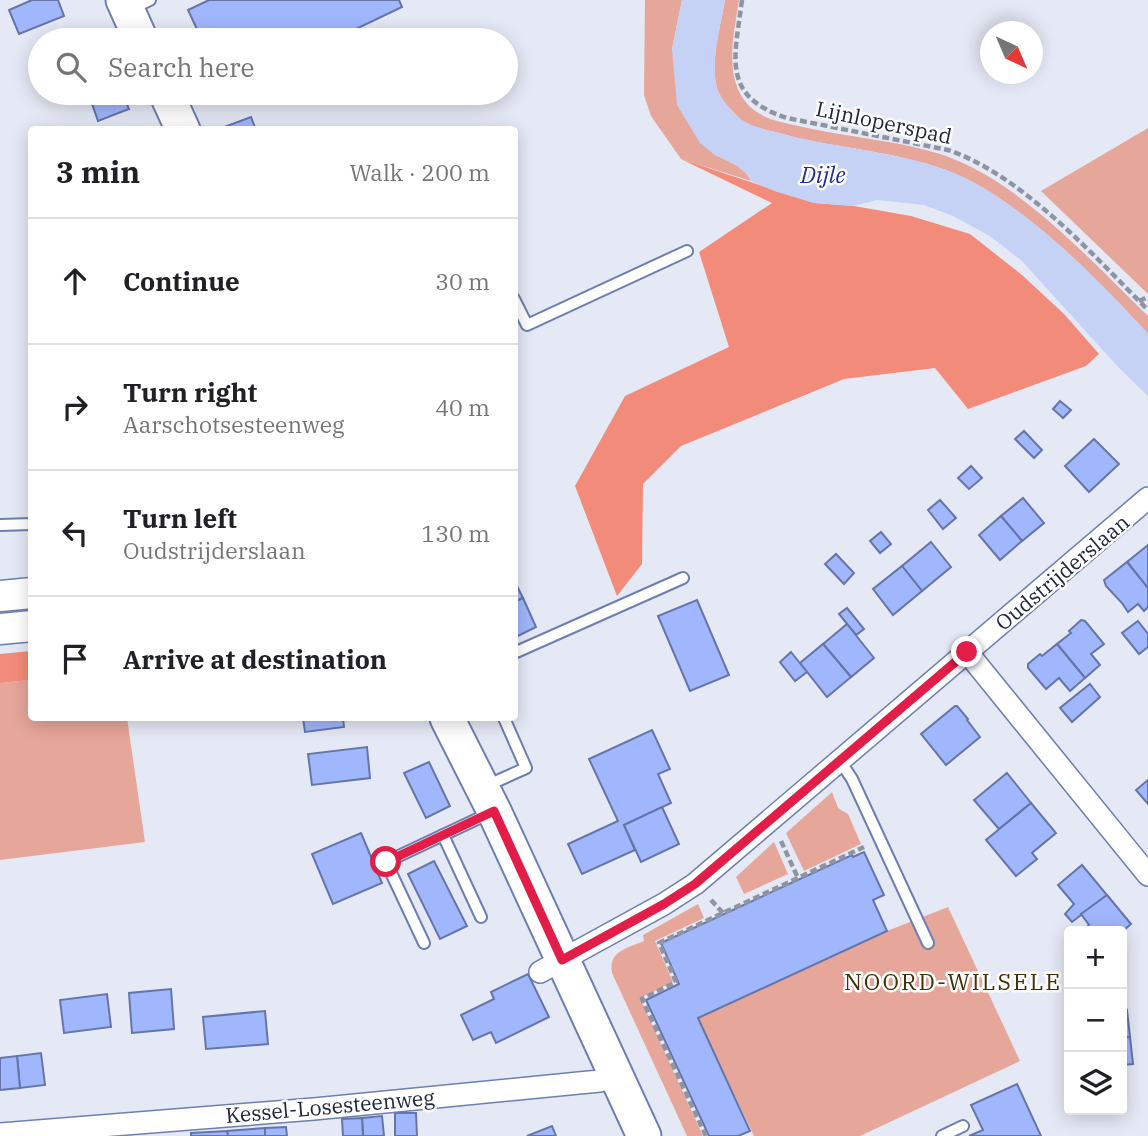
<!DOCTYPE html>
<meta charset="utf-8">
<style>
body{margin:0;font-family:"IBM Plex Serif",serif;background:#f6f6f6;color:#202124}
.controls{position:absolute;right:21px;bottom:21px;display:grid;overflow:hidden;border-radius:7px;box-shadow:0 4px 18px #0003}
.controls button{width:63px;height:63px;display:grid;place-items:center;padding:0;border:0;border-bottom:2px solid #e0e0e0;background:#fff;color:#202124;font:35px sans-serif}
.compass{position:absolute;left:980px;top:21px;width:63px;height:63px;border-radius:50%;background:#fff;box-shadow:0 4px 18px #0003;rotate:136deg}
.stop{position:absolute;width:21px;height:21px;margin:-16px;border:5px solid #e11d48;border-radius:50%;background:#fff}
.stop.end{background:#e11d48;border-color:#fff;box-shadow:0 2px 7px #0008}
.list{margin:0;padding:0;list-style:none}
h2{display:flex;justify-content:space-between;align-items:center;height:91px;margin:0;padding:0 28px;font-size:30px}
h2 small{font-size:23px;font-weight:400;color:#757577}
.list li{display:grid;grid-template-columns:46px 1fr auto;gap:21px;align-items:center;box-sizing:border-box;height:126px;padding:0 28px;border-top:2px solid #e0e0e0}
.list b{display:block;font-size:26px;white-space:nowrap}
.list p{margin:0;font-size:23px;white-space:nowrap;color:#757577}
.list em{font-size:23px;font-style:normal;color:#757577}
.icon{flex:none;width:38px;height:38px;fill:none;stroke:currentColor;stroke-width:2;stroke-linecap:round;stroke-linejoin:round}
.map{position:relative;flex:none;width:1148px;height:1136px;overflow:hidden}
.search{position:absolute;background:#fff;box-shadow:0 4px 18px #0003;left:28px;top:28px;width:490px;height:77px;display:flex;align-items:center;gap:18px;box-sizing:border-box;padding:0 24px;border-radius:38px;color:#757577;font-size:26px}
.panel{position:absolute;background:#fff;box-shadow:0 4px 18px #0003;left:28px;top:126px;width:490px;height:595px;border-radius:7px}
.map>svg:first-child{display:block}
.green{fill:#e6a69a}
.forest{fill:#f38b7a}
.water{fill:#c5d1f5}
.building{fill:#a1b7fd;stroke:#6575a9;stroke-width:2}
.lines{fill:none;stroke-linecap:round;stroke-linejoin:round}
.service-casing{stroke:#6d7eb2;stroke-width:14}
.minor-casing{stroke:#6d7eb2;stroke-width:24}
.secondary-casing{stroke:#6d7eb2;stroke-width:33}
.primary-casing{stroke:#6d7eb2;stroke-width:37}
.path{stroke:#8f94a4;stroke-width:4.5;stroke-dasharray:7 3.5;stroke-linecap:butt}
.service{stroke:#fff;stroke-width:10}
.minor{stroke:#fff;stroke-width:21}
.secondary{stroke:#fff;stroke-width:30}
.primary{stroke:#fff;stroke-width:33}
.route{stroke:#e11d48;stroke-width:9}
.labels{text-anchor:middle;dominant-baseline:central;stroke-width:5;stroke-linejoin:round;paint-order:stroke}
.street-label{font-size:21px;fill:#20263c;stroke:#fff}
.water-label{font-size:23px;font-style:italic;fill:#222e90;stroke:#fff}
.neighbourhood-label{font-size:23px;letter-spacing:2px;fill:#3f3207;stroke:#fff}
</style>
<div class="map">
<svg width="1148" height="1136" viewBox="0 0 1148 1136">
<rect width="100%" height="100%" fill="#e5e9f5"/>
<g class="green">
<path d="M645 0H682L672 49 715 155C728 161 745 167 751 181L681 159 651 116 644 95Z"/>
<path d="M725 0H739C734 35 721 84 754 110 765 119 781 122 794 125 842 137 892 139 940 154 1018 179 1090 260 1148 316V334C1098 279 1017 196 946 170 891 150 831 148 775 132 762 129 745 125 736 115 731 109 723 102 720 95 707 71 721 25 725 0Z"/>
<path d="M1148 128V294L1041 191Z"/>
<path d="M31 680 32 718H127L145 842 0 860V683Z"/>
<path d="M832 792 838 808 848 814 861 844 804 871 786 833Z"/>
<path d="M774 842 788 874 744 894 736 877Z"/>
<path d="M698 904 704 918 655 941 673 982 640 998 703 1136H687L612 973C608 951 628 948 644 941L643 935Z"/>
<path d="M948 907 1020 1061 860 1136H754L698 1018 887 931Z"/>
</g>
<g class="forest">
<path d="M681 159 814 203 854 206 911 216 970 234 1022 275 1064 314 1099 354 1086 366 968 409 935 368 844 379 681 446 643 484 642 564 617 596 575 486 625 396 729 347 699 252 772 203Z"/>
<path d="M31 651V680L0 683V654Z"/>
</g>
<path class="water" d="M682 0H725C721 25 707 71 720 95 723 102 731 109 736 115 746 125 762 129 775 132 831 148 891 150 946 170 1017 196 1098 279 1148 334V396L1120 369 1022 261 990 236 953 216 924 205 877 200 854 206 814 203 774 191 751 181 749 176 736 165 715 155 700 143 677 105 672 49Z"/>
<g class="building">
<path d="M32 0H58L64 16 19 34 9 10Z"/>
<path d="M209 0H399L402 7 333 40H237L236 37 229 40H202L188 10Z"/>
<path d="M103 93H122L129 109 98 121 90 98Z"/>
<path d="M251 117 256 130H225L224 127Z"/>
<path d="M1060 401 1071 410 1063 418 1053 409Z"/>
<path d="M1024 431 1042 450 1034 458 1015 439Z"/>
<path d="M1094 439 1119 464 1089 492 1065 466Z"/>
<path d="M971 466 982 478 969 489 958 478Z"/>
<path d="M1023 498 1044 523 1022 541 1001 516Z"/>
<path d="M940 500 956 518 943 529 928 510Z"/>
<path d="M1001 516 1022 541 1000 560 979 535Z"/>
<path d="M881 532 891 544 880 553 870 541Z"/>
<path d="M931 542 951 567 922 591 902 566Z"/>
<path d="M1148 545V588L1127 562Z"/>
<path d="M836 554 854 573 844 584 825 564Z"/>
<path d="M1127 562 1148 588V607L1144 611 1138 604 1128 612 1122 603 1106 586 1104 580Z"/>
<path d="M902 566 922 591 893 615 873 589Z"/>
<path d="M514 580 523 598 514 602Z"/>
<path d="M523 598 536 627 514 638V602Z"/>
<path d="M697 600 729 675 690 691 658 616Z"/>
<path d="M847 608 864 629 856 635 839 614Z"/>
<path d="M1081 620 1085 621 1104 644 1091 654 1100 665 1085 678 1057 644 1071 633 1069 631Z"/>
<path d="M1138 621 1148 634V647L1139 654 1122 633Z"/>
<path d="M847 624 874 658 851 677 823 644Z"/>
<path d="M823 644 851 677 827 697 800 663Z"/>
<path d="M1057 644 1085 678 1070 691 1059 678 1046 689 1028 668V664L1040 654 1042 656Z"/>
<path d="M791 652 807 672 795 681 780 662Z"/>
<path d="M1090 684 1100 697 1072 722 1060 708Z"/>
<path d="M955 706H957L968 719 967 720 980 737 946 765 921 734Z"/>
<path d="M303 718H343L344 727 305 732Z"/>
<path d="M652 730 670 769 658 774 671 803 624 825 635 850 582 874 568 844 618 821 589 759Z"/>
<path d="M367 747 370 778 312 785 308 754Z"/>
<path d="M429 762 450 806 426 818 404 773Z"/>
<path d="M1007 773 1031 803 999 829 974 800Z"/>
<path d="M1148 780V804L1136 790Z"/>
<path d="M1031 803 1056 833 1032 853 1037 859 1016 876 986 840Z"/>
<path d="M662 807 679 844 641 862 624 825Z"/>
<path d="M361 833 382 883 333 904 312 854Z"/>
<path d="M864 852 884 895 873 900 887 931 698 1018 750 1131 738 1136H709L646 1000 679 984 661 943 852 855 853 857Z"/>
<path d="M434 861 467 926 440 939 408 874Z"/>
<path d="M1082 865 1107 895 1072 922 1065 914 1074 904 1058 885Z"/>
<path d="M1107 895 1131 924 1122 932 1083 931 1089 925 1081 914Z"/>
<path d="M528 974 549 1017 496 1043 491 1032 473 1040 461 1015 494 999 491 992Z"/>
<path d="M171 989 174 1029 132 1033 129 993Z"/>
<path d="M107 994 111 1027 64 1033 60 1000Z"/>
<path d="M1127 1010 1130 1037 1122 1038V1011Z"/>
<path d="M265 1011 268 1044 206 1049 203 1017Z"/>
<path d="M1130 1037 1133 1064 1122 1065V1038Z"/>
<path d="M41 1053 45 1085 20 1088 17 1056Z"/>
<path d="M17 1056 20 1088 0 1090V1058Z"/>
<path d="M1017 1084 1041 1136H969L983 1130 971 1105Z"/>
<path d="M395 1113H416L417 1136H395Z"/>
<path d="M382 1116 384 1136H363L362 1118Z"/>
<path d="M362 1118 363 1136H343L342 1119Z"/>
<path d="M552 1126 556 1136H527Z"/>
<path d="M286 1127 287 1136H265V1128Z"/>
<path d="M265 1128V1136H228L227 1131Z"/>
<path d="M227 1131 228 1136H191V1133Z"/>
</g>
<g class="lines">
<defs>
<g id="service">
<path d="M131 9 150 0"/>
<path d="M514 299 527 325 687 251"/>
<path d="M0 525 32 524"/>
<path d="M514 653 683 578"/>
<path d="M840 761 852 779 928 943"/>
<path d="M486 786 526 768 504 718"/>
<path d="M443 835 481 917"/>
<path d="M424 943 386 862 492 812"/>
<path d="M942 1136 963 1126"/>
</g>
<g id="minor">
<path d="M967 652 1148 875"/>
<path d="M540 972 664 904 695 884 1148 498"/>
<path d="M0 1134 314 1109 579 1083 600 1081 615 1074"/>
</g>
<g id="secondary">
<path d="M0 596 32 593"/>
<path d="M0 629 32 626"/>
</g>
<g id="primary">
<path d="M123 0 141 40"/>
<path d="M166 93 183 130"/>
<path d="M447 718 494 811 644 1136"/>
</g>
</defs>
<use href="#service" class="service-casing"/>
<use href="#minor" class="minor-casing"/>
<use href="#secondary" class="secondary-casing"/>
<use href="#primary" class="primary-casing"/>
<g class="path">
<path d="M742 0C735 57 720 96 787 118L948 150C1022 175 1093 255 1148 310"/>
<path d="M1139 301 1148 297"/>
<path d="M781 841 798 878"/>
<path d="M711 900 723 913"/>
<path d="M706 1136 642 999 676 982 659 943 864 847"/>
</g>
<use href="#service" class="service"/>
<use href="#minor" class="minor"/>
<use href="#secondary" class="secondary"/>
<use href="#primary" class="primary"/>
</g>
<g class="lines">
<path class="route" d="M386 862 494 811 562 960 664 904 695 884 967 652"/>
</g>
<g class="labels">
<g class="street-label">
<text transform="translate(884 122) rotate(12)">Lijnloperspad</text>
<text transform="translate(1062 572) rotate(-40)">Oudstrijderslaan</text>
<text transform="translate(330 1106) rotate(-5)">Kessel-Losesteenweg</text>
</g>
<g class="water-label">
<text x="823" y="174">Dijle</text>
</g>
<g class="neighbourhood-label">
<text x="953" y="981">NOORD-WILSELE</text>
</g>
</g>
</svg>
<div class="controls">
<button>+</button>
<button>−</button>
<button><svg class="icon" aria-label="layers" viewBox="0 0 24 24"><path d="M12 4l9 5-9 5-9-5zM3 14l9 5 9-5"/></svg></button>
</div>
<svg class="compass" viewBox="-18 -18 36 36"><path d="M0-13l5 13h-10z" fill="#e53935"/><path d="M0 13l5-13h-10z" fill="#757577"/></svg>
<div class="stop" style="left:386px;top:862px"></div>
<div class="stop end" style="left:967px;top:652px"></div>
<div class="search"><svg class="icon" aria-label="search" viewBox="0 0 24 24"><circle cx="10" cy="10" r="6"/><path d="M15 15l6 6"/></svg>Search here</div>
<section class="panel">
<h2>3 min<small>Walk · 200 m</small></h2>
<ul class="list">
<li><svg class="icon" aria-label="ahead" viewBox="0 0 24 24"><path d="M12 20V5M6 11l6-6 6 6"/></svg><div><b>Continue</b></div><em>30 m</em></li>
<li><svg class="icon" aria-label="right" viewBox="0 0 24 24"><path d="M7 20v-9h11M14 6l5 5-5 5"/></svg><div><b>Turn right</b><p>Aarschotsesteenweg</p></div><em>40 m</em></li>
<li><svg class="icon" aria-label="left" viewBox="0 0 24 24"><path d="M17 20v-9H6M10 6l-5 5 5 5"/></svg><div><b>Turn left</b><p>Oudstrijderslaan</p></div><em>130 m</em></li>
<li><svg class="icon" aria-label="arrive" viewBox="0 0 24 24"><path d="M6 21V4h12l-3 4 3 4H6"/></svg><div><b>Arrive at destination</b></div></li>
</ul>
</section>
</div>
